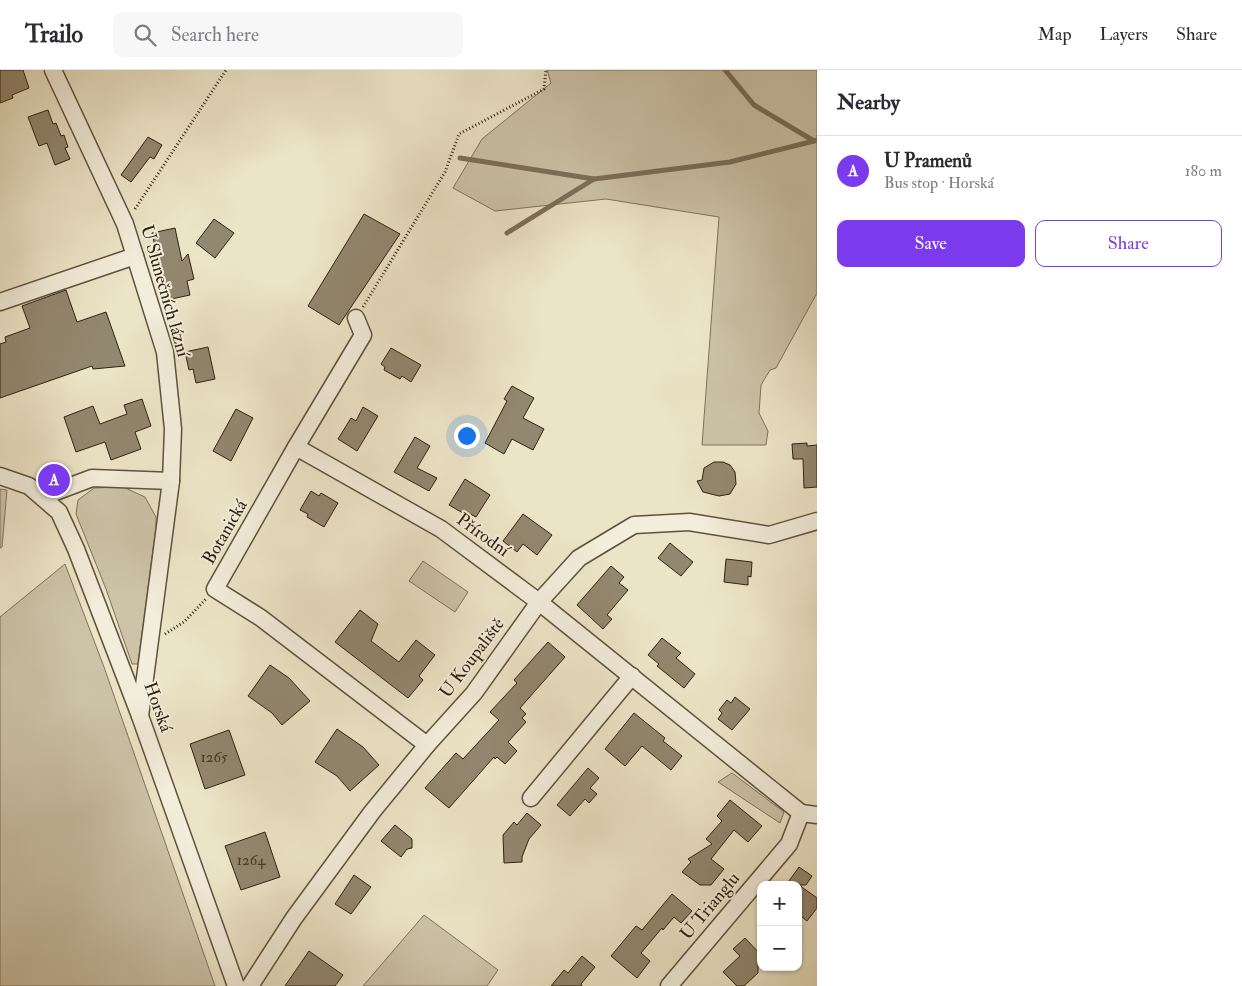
<!DOCTYPE html>
<meta charset="utf-8">
<style>
body{margin:0;font-family:"IM FELL Double Pica",serif;background:#f7f7f7;color:#2b2b33}
.controls{position:absolute;right:15px;bottom:15px;display:grid;overflow:hidden;border-radius:10px;box-shadow:0 1px 4px #0004}
.controls button{width:45px;height:45px;display:grid;place-items:center;padding:0;border:0;border-bottom:1px solid #e1e1e2;background:#fff;color:#2b2b33;font:25px sans-serif}
.you{position:absolute;left:466px;top:365px;width:18px;height:18px;margin:-12px;border:4px solid #fff;border-radius:50%;background:#1a73e8;box-shadow:0 0 0 8px #1a73e833}
.badge{display:grid;place-items:center;width:32px;height:32px;border-radius:50%;background:#7c3aed;color:#fff;font-size:16px;font-weight:700}
.pin{position:absolute;translate:-50% -50%;border:2px solid #fff;box-shadow:0 1px 5px #0006}
.list{margin:0;padding:0;list-style:none}
h2{display:flex;justify-content:space-between;align-items:center;height:65px;margin:0;padding:0 20px;font-size:21px}
h2 small{font-size:16px;font-weight:400;color:#7c7c81}
.list li{display:grid;grid-template-columns:32px 1fr auto;gap:15px;align-items:center;box-sizing:border-box;height:70px;padding:0 20px;border-top:1px solid #e1e1e2}
.list b{display:block;font-size:19px;white-space:nowrap}
.list p{margin:0;font-size:16px;white-space:nowrap;color:#7c7c81}
.list em{font-size:16px;font-style:normal;color:#7c7c81}
.actions{display:flex;gap:10px;padding:15px 20px}
.actions a{flex:1;padding:11px 0;border:1px solid #7c3aed;border-radius:10px;text-align:center;font-size:18px;color:#7c3aed}
.actions .main{background:#7c3aed;color:#fff}
.icon{flex:none;width:28px;height:28px;fill:none;stroke:currentColor;stroke-width:2;stroke-linecap:round;stroke-linejoin:round}
.map{position:relative;flex:none;width:817px;height:916px;overflow:hidden}
header{display:flex;align-items:center;gap:30px;box-sizing:border-box;height:70px;padding:0 25px;background:#fff;border-bottom:1px solid #e1e1e2}
header strong{font-size:24px}
nav{display:flex;gap:28px;margin-inline-start:auto;font-size:18px}
.search{width:350px;height:45px;background:#f7f7f7;display:flex;align-items:center;gap:12px;box-sizing:border-box;padding:0 18px;border-radius:10px;color:#7c7c81;font-size:19px}
main{display:flex}
aside{flex:1;background:#fff}
.map>svg:first-child{display:block}
.green{fill:#ccc3a8;stroke:#7e725c}
.lines{fill:none;stroke-linecap:round;stroke-linejoin:round}
.stream{stroke:#7a6f58;stroke-width:5}
.building{fill:#92876f;stroke:#30220f}
.minor-casing{stroke:#5f523d;stroke-width:19}
.path{stroke:#30220f;stroke-width:3;stroke-dasharray:1 2.5;stroke-linecap:butt}
.minor{stroke:#f3eddb;stroke-width:16}
.labels{text-anchor:middle;dominant-baseline:central;stroke-width:4;stroke-linejoin:round;paint-order:stroke}
.number-label{font-size:15px;fill:#483b27}
.street-label{font-size:18px;fill:#30220f;stroke:#f3eddb}
</style>
<header>
<strong>Trailo</strong>
<div class="search"><svg class="icon" aria-label="search" viewBox="0 0 24 24"><circle cx="10" cy="10" r="6"/><path d="M15 15l6 6"/></svg>Search here</div>
<nav><a>Map</a><a>Layers</a><a>Share</a></nav>
</header>
<main>
<div class="map">
<svg width="817" height="916" viewBox="0 0 817 916">
<rect width="100%" height="100%" fill="#ece4c7"/>
<filter id="stains"><feTurbulence type="fractalNoise" baseFrequency=".004" numOctaves="4"/><feColorMatrix values="0 0 0 0 .2 0 0 0 0 .09 0 0 0 0 .02 0 0 0 .5 -.17"/></filter>
<radialGradient id="worn" r=".72"><stop offset=".6" stop-color="#630" stop-opacity="0"/><stop offset="1" stop-color="#630" stop-opacity=".3"/></radialGradient>
<g class="green">
<path d="M547 0H817V223L776 298 770 300 761 315 759 343 768 361 766 375H702L719 147 606 129 495 141 453 118 482 69 551 13Z"/>
<path d="M123 417 145 427 156 447V457L138 594H132L106 519 76 444 78 430 94 418Z"/>
<path d="M0 419 7 420 2 477 0 478Z"/>
<path d="M423 491 468 522 455 542 409 511Z"/>
<path d="M65 494 104 597 215 916H0V547Z"/>
<path d="M732 703 784 742 780 753 718 712Z"/>
<path d="M424 845 498 900 487 916H363Z"/>
</g>
<g class="lines">
<g class="stream">
<path d="M725 0 754 35 814 71 817 70"/>
<path d="M460 88 594 109 730 92 814 71"/>
<path d="M507 163 594 109"/>
</g>
</g>
<g class="building">
<path d="M0 0H23L29 18 12 25 13 28 0 33Z"/>
<path d="M48 40 53 54 56 53 61 66 64 65 68 77 65 78 70 89 55 95 47 73 39 76 28 47Z"/>
<path d="M148 67 162 75 154 89 150 87 131 112 121 105Z"/>
<path d="M364 144 400 164 339 255 308 236Z"/>
<path d="M214 149 234 163 215 188 196 173Z"/>
<path d="M175 158 182 191 188 184 194 209 187 211 190 225 167 230 152 163Z"/>
<path d="M66 220 77 252 106 242 125 296 93 299 92 296 0 328V274L6 272 5 267 30 258 22 236Z"/>
<path d="M208 277 215 309 196 313 193 299 189 300 185 282Z"/>
<path d="M391 278 421 295 411 312 402 306 400 309 384 300 385 297 381 294Z"/>
<path d="M512 316 534 328 523 348 544 359 533 380 512 369 504 384 485 373 507 331 504 329Z"/>
<path d="M142 329 151 356 135 362 141 379 111 390 105 372 76 382 64 347 93 336 100 354 127 344 124 335Z"/>
<path d="M363 337 378 346 357 381 338 369 351 348 356 351Z"/>
<path d="M236 339 253 348 231 391 213 381Z"/>
<path d="M415 367 430 376 417 398 437 408 429 421 394 402Z"/>
<path d="M807 373V376L817 375V417L804 418 803 389H793L792 374Z"/>
<path d="M714 392H723L730 395 735 402 736 414 730 424 719 426 703 422 697 411 702 410 704 398Z"/>
<path d="M465 409 490 425 476 447 470 444 468 446 449 435Z"/>
<path d="M311 421 319 426 321 423 338 433 324 457 307 447 308 444 300 440Z"/>
<path d="M523 444 552 465 537 485 523 474 517 482 503 471Z"/>
<path d="M670 473 693 492 681 506 658 488Z"/>
<path d="M726 489 752 492 751 507 748 506V515L724 512Z"/>
<path d="M611 496 624 507 619 513 628 520 607 545 612 549 603 559 577 535Z"/>
<path d="M360 540 378 554 371 571 399 592 416 570 435 585 419 606 423 610 408 628 335 572Z"/>
<path d="M662 568 681 583 676 588 695 604 684 618 657 596 659 594 648 585Z"/>
<path d="M548 572 565 587 520 638 526 644 522 648 526 652 508 672 517 681 505 694 497 687 495 689 494 687 449 738 425 718 456 683 463 689 499 650 490 642 517 613 514 610Z"/>
<path d="M270 595 289 608 310 631 282 655 272 643 248 626Z"/>
<path d="M735 627 750 639 732 660 718 649 722 643 719 640 727 630 731 633Z"/>
<path d="M634 643 665 668 663 671 682 686 671 700 642 676 625 696 605 679Z"/>
<path d="M337 659 363 677 379 695 350 721 337 706 315 692Z"/>
<path d="M229 660 245 705 205 719 190 674Z"/>
<path d="M588 698 599 708 590 718 597 724 589 733 585 729 570 746 557 735Z"/>
<path d="M730 730 762 756 748 772 734 760 711 789 724 799 711 815H700L682 802 691 792 688 789 712 774 706 769 722 751 717 746Z"/>
<path d="M527 743 541 755 529 769 522 787V792L504 793 503 765 514 752 517 755Z"/>
<path d="M395 755 412 769V778L407 779 401 787 381 771Z"/>
<path d="M265 762 280 807 241 820 225 776Z"/>
<path d="M799 797 812 806 806 815H799L817 828V838L807 851 798 844V815H786Z"/>
<path d="M354 805 371 817 351 844 335 834Z"/>
<path d="M672 824 692 841 681 853 674 847 663 860 662 858 641 883 650 891 637 908 611 886 636 856 642 860Z"/>
<path d="M745 868 761 885V889L758 892V903L744 916H737L723 902 740 886 733 879Z"/>
<path d="M309 881 343 905 335 916H285Z"/>
<path d="M582 886 595 897 581 914 582 916H551L564 900 568 903Z"/>
</g>
<g class="lines">
<defs>
<g id="minor">
<path d="M53 0 125 154 165 282 173 359 171 411 140 646"/>
<path d="M0 232 135 186"/>
<path d="M356 248 363 265 296 377 215 519 261 548 427 675"/>
<path d="M296 377 441 459 539 532 801 743"/>
<path d="M0 406 29 416 59 442 76 479 140 646 236 916"/>
<path d="M42 427 92 408 171 411"/>
<path d="M531 728 632 606"/>
<path d="M801 743 817 745"/>
<path d="M250 916 294 848 372 742 427 675 474 623 539 532 579 488 634 455 689 452 769 465 817 451"/>
<path d="M669 916 789 774 801 743"/>
</g>
</defs>
<use href="#minor" class="minor-casing"/>
<g class="path">
<path d="M135 139 226 0"/>
<path d="M363 237 445 102 459 64 544 19 546 0"/>
<path d="M165 564 184 552 206 529"/>
</g>
<use href="#minor" class="minor"/>
</g>
<g class="labels">
<g class="number-label">
<text x="214" y="687">1265</text>
<text x="251" y="790">1264</text>
</g>
<g class="street-label">
<text transform="translate(165 221) rotate(74)">U Slunečních lázní</text>
<text transform="translate(225 462) rotate(-60)">Botanická</text>
<text transform="translate(483 465) rotate(36)">Přírodní</text>
<text transform="translate(472 588) rotate(-53)">U Koupaliště</text>
<text transform="translate(158 637) rotate(70)">Horská</text>
<text transform="translate(710 836) rotate(-50)">U Trianglu</text>
</g>
</g>
<rect width="100%" height="100%" filter="url(#stains)"/>
<rect width="100%" height="100%" fill="url(#worn)"/>
</svg>
<div class="controls">
<button>+</button>
<button>−</button>
</div>
<div class="you"></div>
<div class="pin badge" style="left:54px;top:410px">A</div>
</div>
<aside>
<h2>Nearby<small></small></h2>
<ul class="list">
<li><span class="badge">A</span><div><b>U Pramenů</b><p>Bus stop · Horská</p></div><em>180 m</em></li>
</ul>
<div class="actions"><a class="main">Save</a><a>Share</a></div>
</aside>
</main>
